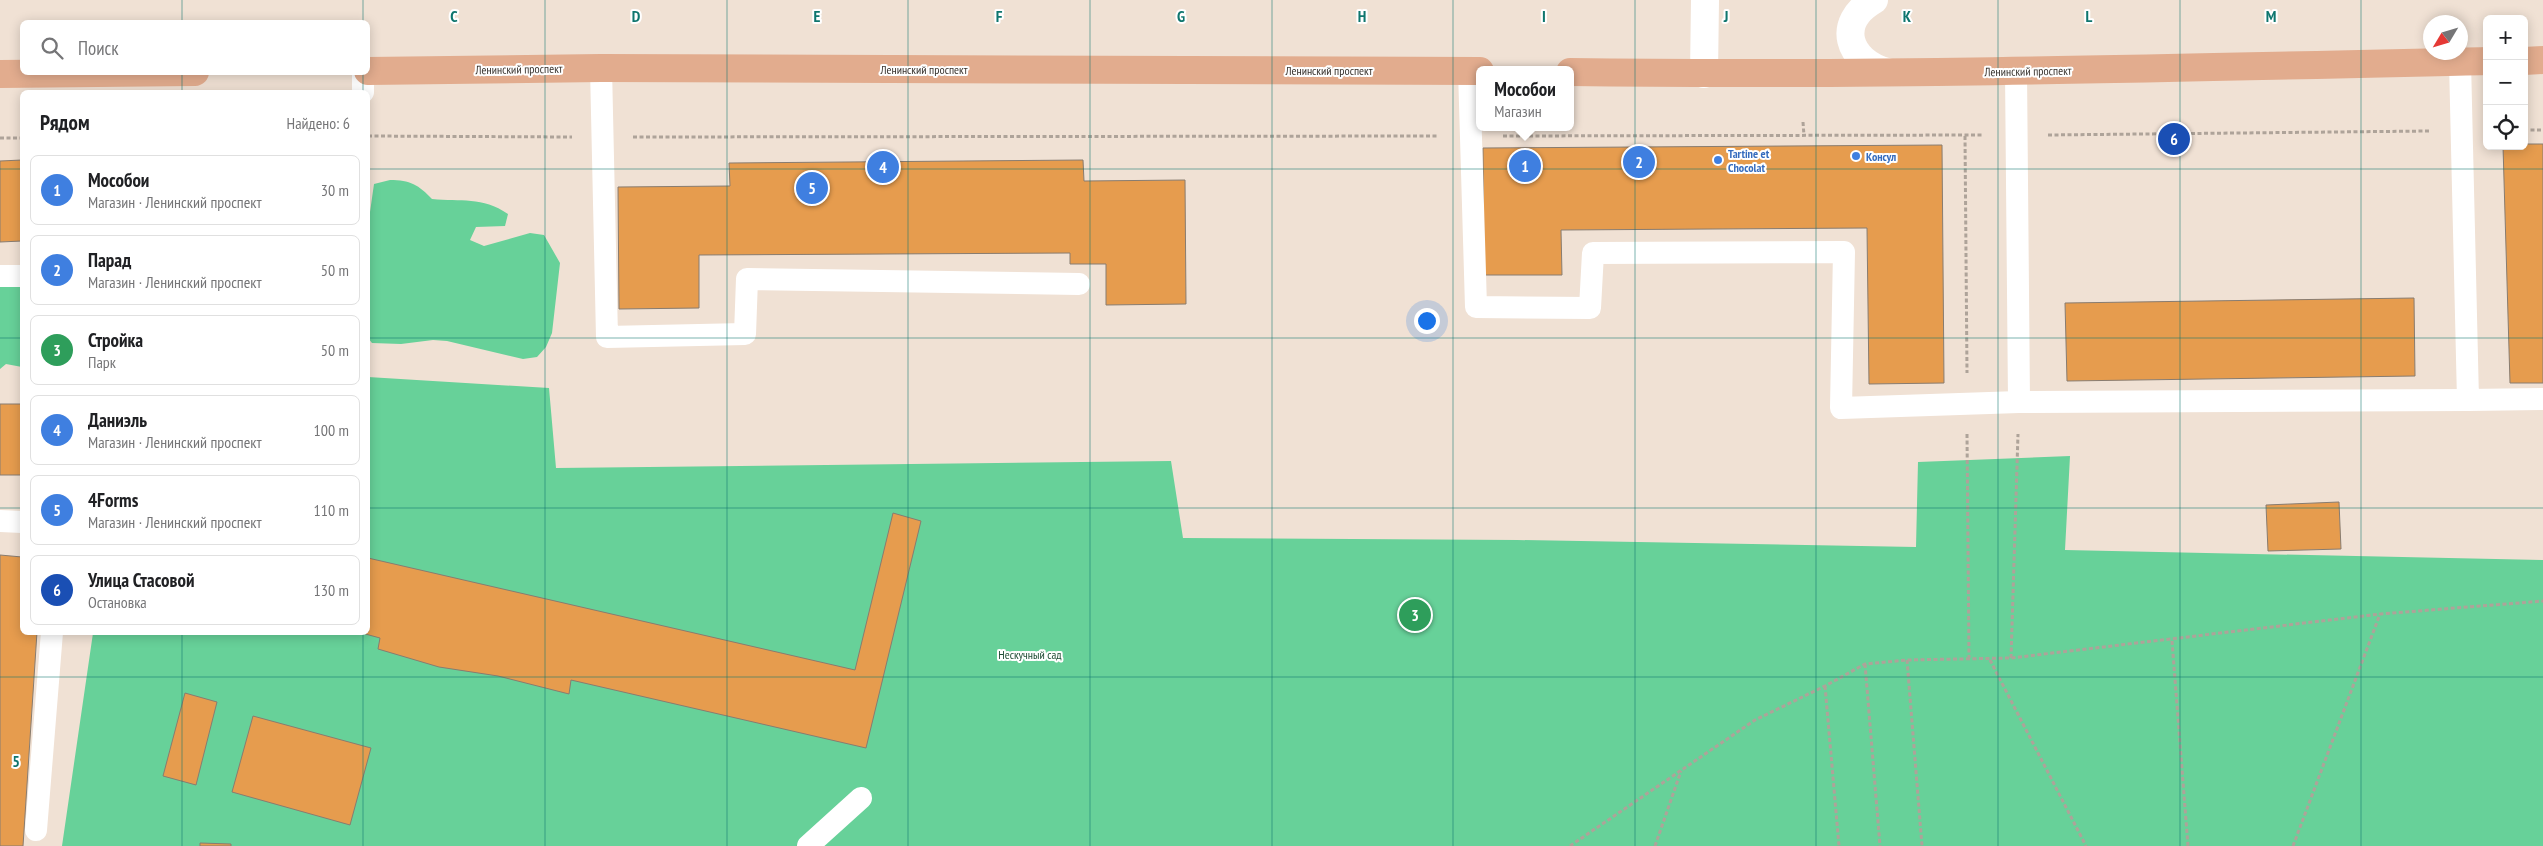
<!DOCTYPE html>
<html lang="ru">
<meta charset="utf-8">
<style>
body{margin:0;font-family:"PT Sans Narrow",sans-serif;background:#f2f2f2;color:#202124}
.controls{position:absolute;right:15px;top:15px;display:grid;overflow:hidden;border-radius:8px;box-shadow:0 2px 12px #0003}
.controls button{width:45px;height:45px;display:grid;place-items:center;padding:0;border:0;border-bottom:1px solid #e0e0e0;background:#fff;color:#202124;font:25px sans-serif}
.compass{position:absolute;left:2423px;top:15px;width:45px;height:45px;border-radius:50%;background:#fff;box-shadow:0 2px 12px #0003;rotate:232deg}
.you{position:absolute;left:1426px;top:320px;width:18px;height:18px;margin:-12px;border:4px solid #fff;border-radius:50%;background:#1a73e8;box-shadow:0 0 0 8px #1a73e833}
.badge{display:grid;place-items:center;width:32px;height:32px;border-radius:50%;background:#326280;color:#fff;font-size:16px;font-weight:700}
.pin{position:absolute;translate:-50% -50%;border:2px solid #fff;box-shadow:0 1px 5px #0006}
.popup{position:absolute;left:1476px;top:66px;width:98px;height:65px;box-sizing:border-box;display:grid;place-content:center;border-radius:8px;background:#fff;filter:drop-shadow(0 1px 4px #0005);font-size:16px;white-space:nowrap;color:#757577}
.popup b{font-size:19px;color:#202124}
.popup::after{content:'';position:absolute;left:50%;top:100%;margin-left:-10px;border:10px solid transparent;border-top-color:#fff}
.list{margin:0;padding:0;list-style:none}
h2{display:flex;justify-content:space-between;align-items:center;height:65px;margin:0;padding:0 20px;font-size:21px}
h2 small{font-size:16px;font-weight:400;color:#757577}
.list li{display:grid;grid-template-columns:32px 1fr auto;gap:15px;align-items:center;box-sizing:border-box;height:70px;margin:0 10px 10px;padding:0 10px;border:1px solid #e0e0e0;border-radius:8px}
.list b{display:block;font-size:19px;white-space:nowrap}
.list p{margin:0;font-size:16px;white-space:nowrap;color:#757577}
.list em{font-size:16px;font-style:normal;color:#757577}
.icon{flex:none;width:28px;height:28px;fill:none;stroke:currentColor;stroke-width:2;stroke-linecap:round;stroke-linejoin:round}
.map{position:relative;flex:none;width:2543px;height:846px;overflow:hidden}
.search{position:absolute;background:#fff;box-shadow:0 2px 12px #0003;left:20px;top:20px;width:350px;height:55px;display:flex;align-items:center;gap:12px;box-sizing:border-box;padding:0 18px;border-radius:8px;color:#757577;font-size:19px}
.panel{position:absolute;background:#fff;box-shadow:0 2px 12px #0003;left:20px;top:90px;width:350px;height:545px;border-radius:8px}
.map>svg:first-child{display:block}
.green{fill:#67d199}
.building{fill:#e69c4e;stroke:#887c70}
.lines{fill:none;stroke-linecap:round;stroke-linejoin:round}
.path{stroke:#aea399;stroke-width:3;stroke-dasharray:4 2.5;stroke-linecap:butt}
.service{stroke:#fff;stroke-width:22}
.minor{stroke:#fff;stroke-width:28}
.primary{stroke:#e2ac8e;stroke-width:28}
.grid{fill:none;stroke:#0f766e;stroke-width:1;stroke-opacity:0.55}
.shop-dot{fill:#3f7fe0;stroke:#fff;stroke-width:2}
.labels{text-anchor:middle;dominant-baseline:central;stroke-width:4;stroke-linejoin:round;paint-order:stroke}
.street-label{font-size:12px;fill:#37322d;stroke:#fff}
.shop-label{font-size:12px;font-weight:bold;fill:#366cbe;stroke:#fff;text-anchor:start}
.park-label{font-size:12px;fill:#204d35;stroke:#fff}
.grid-label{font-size:16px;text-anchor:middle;font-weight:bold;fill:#0f766e;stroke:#fff;stroke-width:4;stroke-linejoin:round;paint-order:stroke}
</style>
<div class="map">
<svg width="2543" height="846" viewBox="0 0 2543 846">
<rect width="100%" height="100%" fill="#f0e1d4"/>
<g class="green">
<path d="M390 180C410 180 419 185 432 199 461 202 482 196 508 214L505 226 476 227 470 240 484 246 530 233 544 235 560 263 552 333 546 347 537 357 523 359 447 341 433 340 401 344 372 343 368 338V226L374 184Z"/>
<path d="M22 285V367L6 364 0 369V286Z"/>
<path d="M368 377 549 388 556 468 1171 461 1183 538 1517 540 1916 547 1918 462 2070 456 2065 550 2543 560V846H62L93 633 368 632Z"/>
</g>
<g class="building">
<path d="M2524 144H2543V383H2510L2503 146H2524Z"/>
<path d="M1942 145 1944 383 1869 384 1867 228 1561 230 1562 275H1484L1483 148Z"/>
<path d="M22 160V241L0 242V161Z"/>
<path d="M1083 160 1084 181 1185 180 1186 304 1106 305V264H1070V253L699 255V308L619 309 618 187 730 186 729 163Z"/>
<path d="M2414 298 2415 376 2067 381 2065 303Z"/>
<rect x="0" y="404" width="22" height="71"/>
<path d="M2339 502 2341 549 2268 551 2266 505Z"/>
<path d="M893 513 921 521 866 748 571 680 569 694 498 676 439 667 378 649 380 638 358 632H368V558L855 670Z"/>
<path d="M0 555 22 557V632H37L23 846H0Z"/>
<path d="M185 693 217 702 196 785 163 776Z"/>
<path d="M253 716 371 748 350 825 232 792Z"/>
<path d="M200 843 231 844V846H200Z"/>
</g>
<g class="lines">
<g class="path">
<path d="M1803 122 1804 136"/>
<path d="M2524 130H2543"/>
<path d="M2048 135 2429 131"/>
<path d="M368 136 572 137"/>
<path d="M1503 136 1984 135"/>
<path d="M1965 136 1967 373"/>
<path d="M633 137 1439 136"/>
<path d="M0 138H22"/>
<path d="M1967 434 1969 658"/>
<path d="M2172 641 2188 846"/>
<path d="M2011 658 2018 434"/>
<path d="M1907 660 1922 846"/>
<path d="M1990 660 2086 846"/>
<path d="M1865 664 1880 846"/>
<path d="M1825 686 1839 846"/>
<path d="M1570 846 1755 720 1825 686 1865 664 1907 660 2011 658 2380 614 2543 601"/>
<path d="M1655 846 1681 771"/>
<path d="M2293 846 2380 614"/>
</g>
<g class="service">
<path d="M2460 62 2468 400 2543 399"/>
<path d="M601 68 607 337 745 334 747 279 1079 284"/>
<path d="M1469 70 1476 307 1590 308 1593 253 1844 252 1841 408 2019 402 2468 400"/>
<path d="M2016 71 2019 402"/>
<path d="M363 92V72"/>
<path d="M0 276H22"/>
<path d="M0 521 22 522"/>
<path d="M36 830 52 632"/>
<path d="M808 846 861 798"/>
</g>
<g class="minor">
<path d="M1874 0C1835 23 1848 61 1887 72"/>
<path d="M1704 74 1705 0"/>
</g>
<g class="primary">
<path d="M2524 61 2543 60"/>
<path d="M368 71 601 68 1480 71"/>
<path d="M1570 72C1876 76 2181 68 2487 61"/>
<path d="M0 74 195 72"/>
</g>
</g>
<path class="grid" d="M182 0V22M363 0V22M545 0V846M727 0V846M908 0V846M1090 0V846M1272 0V846M1453 0V846M1635 0V846M1816 0V846M1998 0V846M2180 0V846M2361 0V846M182 72V92M363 72V92M0 169H22M368 169H2543M0 338H22M368 338H2543M0 508H22M368 508H2543M182 632V846M363 632V846M0 677H2543"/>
<g class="shop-dot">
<circle cx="1856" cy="156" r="5"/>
<circle cx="1718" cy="160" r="5"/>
</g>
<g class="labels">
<g class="street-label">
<text transform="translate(519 69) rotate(-1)">Ленинский проспект</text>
<text x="924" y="69">Ленинский проспект</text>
<text x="1329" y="70">Ленинский проспект</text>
<text transform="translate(2028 71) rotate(-1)">Ленинский проспект</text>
</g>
<g class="shop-label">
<text x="1728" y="153">Tartine et<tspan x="1728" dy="14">Chocolat</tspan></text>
<text x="1866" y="156">Консул</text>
</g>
<g class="park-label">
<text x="1030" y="654">Нескучный сад</text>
</g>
</g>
<g class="grid-label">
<text x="454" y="22">C</text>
<text x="636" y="22">D</text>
<text x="817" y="22">E</text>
<text x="999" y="22">F</text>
<text x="1181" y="22">G</text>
<text x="1362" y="22">H</text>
<text x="1544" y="22">I</text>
<text x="1726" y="22">J</text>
<text x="1907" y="22">K</text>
<text x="2089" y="22">L</text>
<text x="2271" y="22">M</text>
<text x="16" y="767">5</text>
</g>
</svg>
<div class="controls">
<button>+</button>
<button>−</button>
<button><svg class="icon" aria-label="locate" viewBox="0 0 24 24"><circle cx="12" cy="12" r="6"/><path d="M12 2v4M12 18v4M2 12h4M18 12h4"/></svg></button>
</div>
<svg class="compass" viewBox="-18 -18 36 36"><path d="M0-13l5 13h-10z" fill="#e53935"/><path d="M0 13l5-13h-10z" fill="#757577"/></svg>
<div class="you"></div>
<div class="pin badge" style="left:1525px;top:166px;background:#3f7fe0">1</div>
<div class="popup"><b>Мособои</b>Магазин</div>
<div class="pin badge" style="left:1639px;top:162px;background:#3f7fe0">2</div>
<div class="pin badge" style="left:1415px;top:615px;background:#2e9e5b">3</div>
<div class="pin badge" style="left:883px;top:167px;background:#3f7fe0">4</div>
<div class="pin badge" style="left:812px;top:188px;background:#3f7fe0">5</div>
<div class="pin badge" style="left:2174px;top:139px;background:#1a4fb4">6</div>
<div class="search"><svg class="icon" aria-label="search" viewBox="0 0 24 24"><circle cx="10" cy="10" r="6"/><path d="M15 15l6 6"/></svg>Поиск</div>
<section class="panel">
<h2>Рядом<small>Найдено: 6</small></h2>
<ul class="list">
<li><span class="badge" style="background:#3f7fe0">1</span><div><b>Мособои</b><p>Магазин · Ленинский проспект</p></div><em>30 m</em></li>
<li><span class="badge" style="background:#3f7fe0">2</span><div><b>Парад</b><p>Магазин · Ленинский проспект</p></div><em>50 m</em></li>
<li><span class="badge" style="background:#2e9e5b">3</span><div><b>Стройка</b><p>Парк</p></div><em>50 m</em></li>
<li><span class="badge" style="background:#3f7fe0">4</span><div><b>Даниэль</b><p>Магазин · Ленинский проспект</p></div><em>100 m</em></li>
<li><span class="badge" style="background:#3f7fe0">5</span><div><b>4Forms</b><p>Магазин · Ленинский проспект</p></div><em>110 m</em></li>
<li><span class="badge" style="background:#1a4fb4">6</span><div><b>Улица Стасовой</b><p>Остановка</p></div><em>130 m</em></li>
</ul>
</section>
</div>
